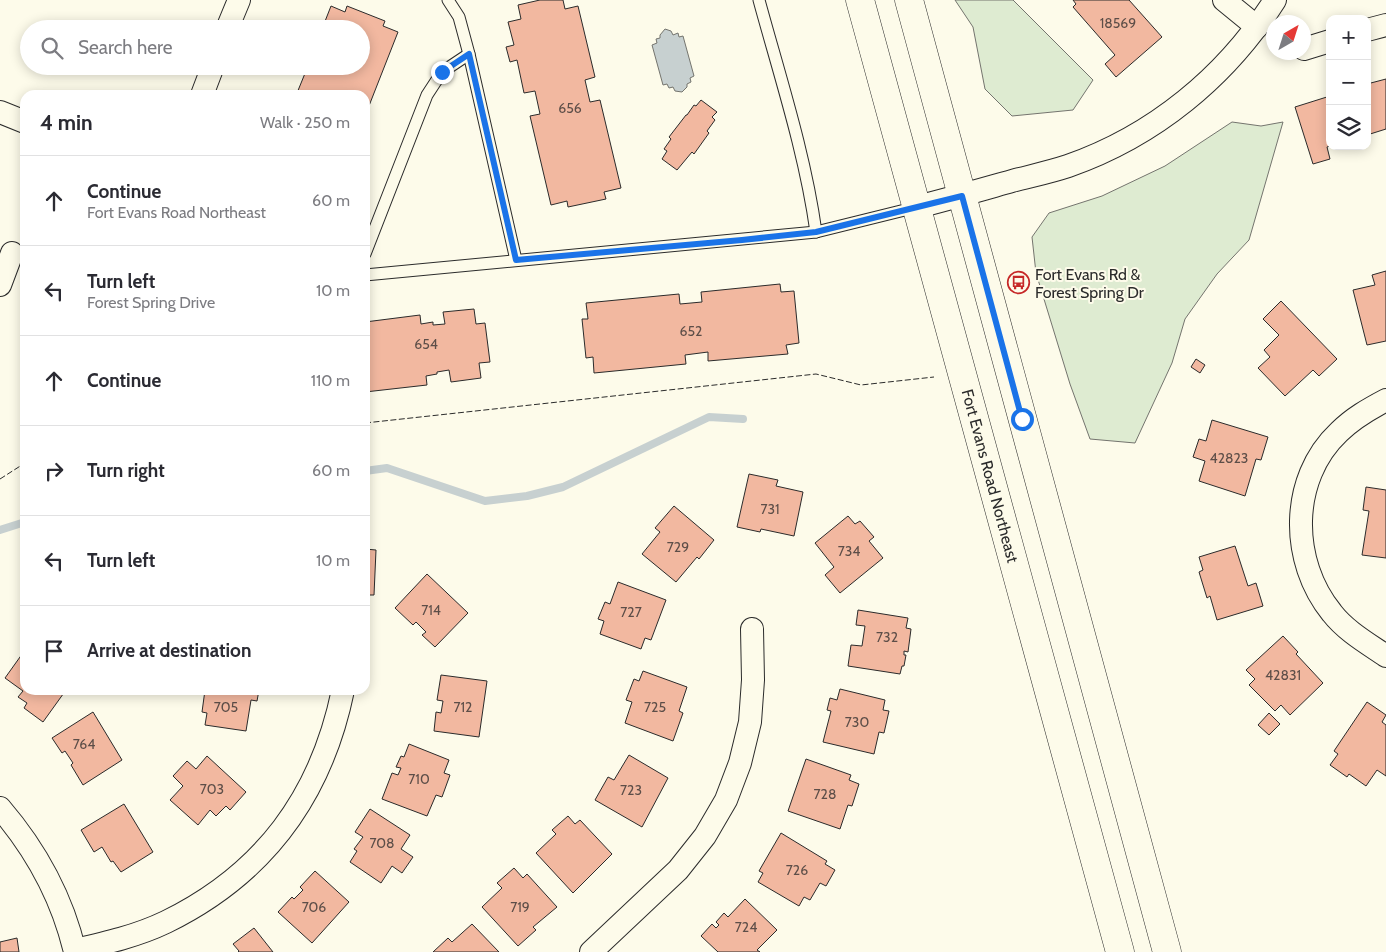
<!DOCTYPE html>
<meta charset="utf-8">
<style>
body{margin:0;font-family:Cabin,sans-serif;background:#f7f7f7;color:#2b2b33}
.controls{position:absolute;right:15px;top:15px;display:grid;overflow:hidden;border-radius:10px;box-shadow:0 2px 12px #0003}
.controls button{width:45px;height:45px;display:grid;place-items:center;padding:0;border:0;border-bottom:1px solid #e1e1e2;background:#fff;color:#2b2b33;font:25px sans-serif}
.compass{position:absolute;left:1266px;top:15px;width:45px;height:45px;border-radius:50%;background:#fff;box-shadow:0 2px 12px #0003;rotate:39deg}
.stop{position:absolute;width:15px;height:15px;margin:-11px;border:4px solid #1a73e8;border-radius:50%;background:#fff}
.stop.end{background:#1a73e8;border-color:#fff;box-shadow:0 1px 5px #0008}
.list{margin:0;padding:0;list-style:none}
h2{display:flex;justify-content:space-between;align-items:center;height:65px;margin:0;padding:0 20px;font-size:21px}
h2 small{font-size:16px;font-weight:400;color:#7c7c81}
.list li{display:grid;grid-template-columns:32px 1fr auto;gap:15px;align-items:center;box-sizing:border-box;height:90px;padding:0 20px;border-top:1px solid #e1e1e2}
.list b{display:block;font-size:19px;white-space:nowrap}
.list p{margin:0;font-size:16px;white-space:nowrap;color:#7c7c81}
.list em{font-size:16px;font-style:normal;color:#7c7c81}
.icon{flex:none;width:28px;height:28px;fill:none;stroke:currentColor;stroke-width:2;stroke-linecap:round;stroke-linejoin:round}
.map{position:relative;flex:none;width:1386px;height:952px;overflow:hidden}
.search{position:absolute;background:#fff;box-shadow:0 2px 12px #0003;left:20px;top:20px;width:350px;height:55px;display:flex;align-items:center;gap:12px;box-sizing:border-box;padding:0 18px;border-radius:28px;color:#7c7c81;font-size:19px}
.panel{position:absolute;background:#fff;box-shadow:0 2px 12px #0003;left:20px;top:90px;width:350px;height:605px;border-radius:15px}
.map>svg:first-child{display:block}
.green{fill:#deebd1;stroke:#74746e}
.water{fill:#c7d0d0;stroke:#74746e}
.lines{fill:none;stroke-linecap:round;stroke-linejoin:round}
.stream{stroke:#c7d0d0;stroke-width:8}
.building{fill:#f2b8a0;stroke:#2b2b2b}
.service-casing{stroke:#2b2b2b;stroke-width:13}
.minor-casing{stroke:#2b2b2b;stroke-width:24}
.secondary-casing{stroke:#2b2b2b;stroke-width:29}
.service{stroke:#fdfbea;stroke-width:11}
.minor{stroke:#fdfbea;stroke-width:22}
.secondary{stroke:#fdfbea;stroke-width:28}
.fence{stroke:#2b2b2b;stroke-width:1;stroke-dasharray:6 2.5;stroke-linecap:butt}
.route{stroke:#1a73e8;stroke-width:6}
.labels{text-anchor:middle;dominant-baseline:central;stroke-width:4;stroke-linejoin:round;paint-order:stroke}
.number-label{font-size:14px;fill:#5d4e48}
.poi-label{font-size:16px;fill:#2b2b2b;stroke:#fdfbea;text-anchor:start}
.street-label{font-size:16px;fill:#2b2b2b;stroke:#fdfbea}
</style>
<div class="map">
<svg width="1386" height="952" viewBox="0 0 1386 952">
<rect width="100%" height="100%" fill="#fdfbea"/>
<g class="green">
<path d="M955 0H1013L1093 80 1073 110 1012 116 985 89 973 27Z"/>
<path d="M1232 122 1261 126 1283 122 1249 240 1217 274 1185 319 1172 363 1135 443 1090 439 1070 384 1036 273 1032 237 1049 213 1102 196 1165 166Z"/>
</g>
<path class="water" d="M665 29 671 31 673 35 678 33 679 37 683 36 694 76 690 78 691 82 687 84V87L682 92 675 91 673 87 669 88 667 84 663 85 652 45 657 43 656 39 660 38V35Z"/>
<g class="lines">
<g class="stream">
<path d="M365 471 387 468 485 501 527 496 563 487 709 417 743 419"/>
<path d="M0 530 25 522"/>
</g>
</g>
<g class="building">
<path d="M540 0H563L565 9 578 6 595 77 585 80 590 102 600 100 621 188 604 192 606 199 568 207 567 201 551 205 530 116 540 114 535 91 524 93 517 60 510 62 506 47 514 45 508 22 521 19 518 5Z"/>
<path d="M1073 0H1129L1162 37 1116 77 1105 64 1115 55 1073 7 1076 4Z"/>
<path d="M331 6 345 12 347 6 385 21 383 26 398 32 365 116V95H303L297 93 308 66H361V29H322Z"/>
<path d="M1386 79V129L1367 135V84Z"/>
<path d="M1330 96V146L1327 147 1330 159 1313 164 1295 107Z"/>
<path d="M701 100 717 112 712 117 715 120 707 131 709 133 694 154 692 152 677 170 662 159 667 151 664 149 671 139 669 137 686 115H687L694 105 696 106Z"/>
<path d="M1386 271V341L1367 345 1353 290 1375 285 1372 275Z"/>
<path d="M780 284 781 292 794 291 799 343 786 345 788 354 708 361V352L685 355 686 364 594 373 593 357 586 358 582 319H588L586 303 679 294 680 304 702 302 701 292Z"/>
<path d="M1281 301 1337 359 1319 376 1313 370 1285 396 1258 368 1270 357 1264 350 1279 335 1263 319Z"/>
<path d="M474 309 476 324 485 323 490 362 479 363 481 378 451 382 449 370 437 372V374L426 376 427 385 365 392V322L420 315 421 324 433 322V325L445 324 443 312Z"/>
<path d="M1196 359 1205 365 1200 373 1191 367Z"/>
<path d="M1212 420 1268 437 1261 460 1256 459 1245 496 1199 481 1205 461 1193 457 1199 439 1206 441Z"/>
<path d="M749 474 778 480 776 486 803 492 794 536 761 529 760 532 737 527Z"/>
<path d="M1366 487 1386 490V558L1362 555 1369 511 1363 510Z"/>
<path d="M674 506 714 540 699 559 697 557 676 582 642 554 660 532 655 528Z"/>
<path d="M848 516 855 524 860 521 874 537 869 541 883 558 840 593 825 575 834 567 815 543Z"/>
<path d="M1235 546 1248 586 1256 583 1263 606 1217 620 1210 596 1207 598 1199 572 1203 570 1199 557Z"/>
<path d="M365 549 376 550 374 595H365Z"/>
<path d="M427 574 468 613 435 647 422 635 426 632 416 622 413 625 395 608Z"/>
<path d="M618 582 666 600 651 640 645 638 641 649 600 634 604 621 598 619 605 602 610 604Z"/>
<path d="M858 610 908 618 906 628 911 629 908 652 904 651V655H906L904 666H902L900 674 848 666 851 645 862 646 865 626 856 625Z"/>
<path d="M1283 636 1298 652 1296 654 1323 683 1290 715 1281 705 1275 711 1249 685 1255 679 1246 670Z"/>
<path d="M25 650V690H66L43 722 24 708 27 703 18 697 23 691 5 678Z"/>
<path d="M643 671 687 687 679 711 683 713 673 741 625 723 632 702 626 700 634 679 639 681Z"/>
<path d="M441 675 487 681 479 737 434 731 436 712 441 713 443 701 437 700Z"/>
<path d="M840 689 885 700 883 710 889 711 884 733 879 732 874 754 823 742 831 711 827 710 830 698 837 700Z"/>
<path d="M205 690H259L257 701 251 700 246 731 205 725 207 713 202 712Z"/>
<path d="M1367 702 1386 715 1382 722 1386 725V776L1377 770 1366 786 1349 774 1347 777 1330 765 1338 754 1334 751Z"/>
<path d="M93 712 122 760 83 785 71 765 73 763 65 751 62 753 52 738Z"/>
<path d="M1269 713 1280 724 1269 735 1258 725Z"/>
<path d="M409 744 449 760 444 773 450 775 442 797 436 795 427 816 382 799 392 773 398 775 401 768 396 767 401 756 404 757Z"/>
<path d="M629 755 668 778 642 827 595 800 608 777 614 780Z"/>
<path d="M207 756 246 792 230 810 226 806 216 816 210 810 198 825 170 800 183 786 173 776 187 761 196 769Z"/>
<path d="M806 759 851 775 849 780 859 784 852 806 848 805 840 829 788 811Z"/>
<path d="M124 804 153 852 121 872 113 861 111 862 102 847 94 852 81 830Z"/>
<path d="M370 809 410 835 401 849 413 857 402 873 392 866 381 883 350 862 357 851 354 849 363 837 355 832Z"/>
<path d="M568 816 575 824 580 820 612 854 573 893 536 853 556 834 552 830Z"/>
<path d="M781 833 827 861 825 864 835 870 826 886 820 883 810 900 804 897 799 906 758 882 763 873 759 871Z"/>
<path d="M514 868 523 878 527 874 557 907 533 927 536 930 518 946 482 907 502 888 497 883Z"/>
<path d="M315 871 349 902 312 943 278 912 292 897 294 899 303 890 300 887Z"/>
<path d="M745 899 777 930 757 950 760 952H718L701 936 712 924 716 928 719 925 716 922 724 913 728 917Z"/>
<path d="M472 924 499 952H433L448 938 452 942Z"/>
<path d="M254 928 273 952H238L239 951 233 944Z"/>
<path d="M17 938 19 952H0V942Z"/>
</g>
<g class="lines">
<defs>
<g id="service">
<path d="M448 0 459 17 469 54 516 260"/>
<path d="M759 0C780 77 805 153 816 232"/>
<path d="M365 254 427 95 442 72 469 54"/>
<path d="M365 275 816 232 917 207"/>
</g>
<g id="minor">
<path d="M1224 0 1257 27"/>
<path d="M227 29 239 0"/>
<path d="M1367 30 1386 25"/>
<path d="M1304 49 1330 41"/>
<path d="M202 95 213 66"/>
<path d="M0 112 25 122"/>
<path d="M917 207C949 199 980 190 1012 181 1031 176 1050 172 1068 166 1154 136 1226 77 1275 0"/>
<path d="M0 285 12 253"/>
<path d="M1386 400C1369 409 1353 418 1339 432 1289 479 1290 562 1332 613 1346 631 1367 643 1386 656"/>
<path d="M0 808C37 851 62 897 75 952"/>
<path d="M75 950C106 943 137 936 166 922 264 874 321 797 343 690"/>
<path d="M591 952 678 870 705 836 726 800 740 763 750 722 753 680 752 629"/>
</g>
<g id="secondary">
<path d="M860 0 1120 952"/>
<path d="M909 0 1167 952"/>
</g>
</defs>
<use href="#service" class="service-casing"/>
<use href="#minor" class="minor-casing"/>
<use href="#secondary" class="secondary-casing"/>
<use href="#service" class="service"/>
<use href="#minor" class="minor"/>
<use href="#secondary" class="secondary"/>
<g class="fence">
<path d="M365 423 816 374 861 385 934 377"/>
<path d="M0 479 25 463"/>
</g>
</g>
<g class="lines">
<path class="route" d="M442 72 469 54 516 260 742 240 816 232 962 196 1022 419"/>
</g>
<defs>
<symbol id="bus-ring" viewBox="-11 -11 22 22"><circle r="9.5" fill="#fdfbea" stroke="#c62828" stroke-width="1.5"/><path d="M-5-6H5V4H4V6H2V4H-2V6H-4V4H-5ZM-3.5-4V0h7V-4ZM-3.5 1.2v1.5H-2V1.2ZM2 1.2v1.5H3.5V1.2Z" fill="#c62828"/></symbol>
</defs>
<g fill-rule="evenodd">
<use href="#bus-ring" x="1006" y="270" width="25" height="25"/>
</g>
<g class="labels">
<g class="number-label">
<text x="1118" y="23">18569</text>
<text x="570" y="108">656</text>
<text x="691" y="331">652</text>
<text x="426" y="344">654</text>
<text x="1229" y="458">42823</text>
<text x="770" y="509">731</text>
<text x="678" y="547">729</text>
<text x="849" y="551">734</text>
<text x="431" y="610">714</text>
<text x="631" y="612">727</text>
<text x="887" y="637">732</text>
<text x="1283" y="675">42831</text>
<text x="226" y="707">705</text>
<text x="463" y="707">712</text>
<text x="655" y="707">725</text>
<text x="857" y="722">730</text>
<text x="84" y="744">764</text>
<text x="419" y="779">710</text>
<text x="212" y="789">703</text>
<text x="631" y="790">723</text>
<text x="825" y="794">728</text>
<text x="382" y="843">708</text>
<text x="797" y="870">726</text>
<text x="314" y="907">706</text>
<text x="520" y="907">719</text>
<text x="746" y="927">724</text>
</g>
<g class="poi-label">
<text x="1035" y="274">Fort Evans Rd &amp;<tspan x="1035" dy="18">Forest Spring Dr</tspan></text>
</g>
<g class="street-label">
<text transform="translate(990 476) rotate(75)">Fort Evans Road Northeast</text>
</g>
</g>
</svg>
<div class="controls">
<button>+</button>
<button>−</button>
<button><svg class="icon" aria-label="layers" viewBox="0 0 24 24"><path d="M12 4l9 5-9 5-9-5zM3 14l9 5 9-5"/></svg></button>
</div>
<svg class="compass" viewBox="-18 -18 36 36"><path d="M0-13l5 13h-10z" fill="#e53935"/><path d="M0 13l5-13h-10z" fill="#7c7c81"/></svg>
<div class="stop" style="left:1022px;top:419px"></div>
<div class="stop end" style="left:442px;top:72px"></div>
<div class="search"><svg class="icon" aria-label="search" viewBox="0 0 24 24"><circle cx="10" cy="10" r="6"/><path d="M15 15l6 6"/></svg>Search here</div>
<section class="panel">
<h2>4 min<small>Walk · 250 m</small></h2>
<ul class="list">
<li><svg class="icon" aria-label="ahead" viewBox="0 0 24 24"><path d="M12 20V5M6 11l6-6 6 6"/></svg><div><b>Continue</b><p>Fort Evans Road Northeast</p></div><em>60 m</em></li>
<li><svg class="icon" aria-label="left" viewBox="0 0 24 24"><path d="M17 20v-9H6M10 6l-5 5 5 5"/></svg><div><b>Turn left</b><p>Forest Spring Drive</p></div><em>10 m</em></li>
<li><svg class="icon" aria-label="ahead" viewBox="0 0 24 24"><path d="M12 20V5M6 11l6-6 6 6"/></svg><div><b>Continue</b></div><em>110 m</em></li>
<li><svg class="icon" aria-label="right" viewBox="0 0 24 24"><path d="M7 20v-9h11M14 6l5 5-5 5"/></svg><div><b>Turn right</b></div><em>60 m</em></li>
<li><svg class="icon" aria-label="left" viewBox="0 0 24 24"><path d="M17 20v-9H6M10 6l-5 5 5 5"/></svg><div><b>Turn left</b></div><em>10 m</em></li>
<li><svg class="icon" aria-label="arrive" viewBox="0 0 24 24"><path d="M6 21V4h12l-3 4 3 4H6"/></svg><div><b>Arrive at destination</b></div></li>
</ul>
</section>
</div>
